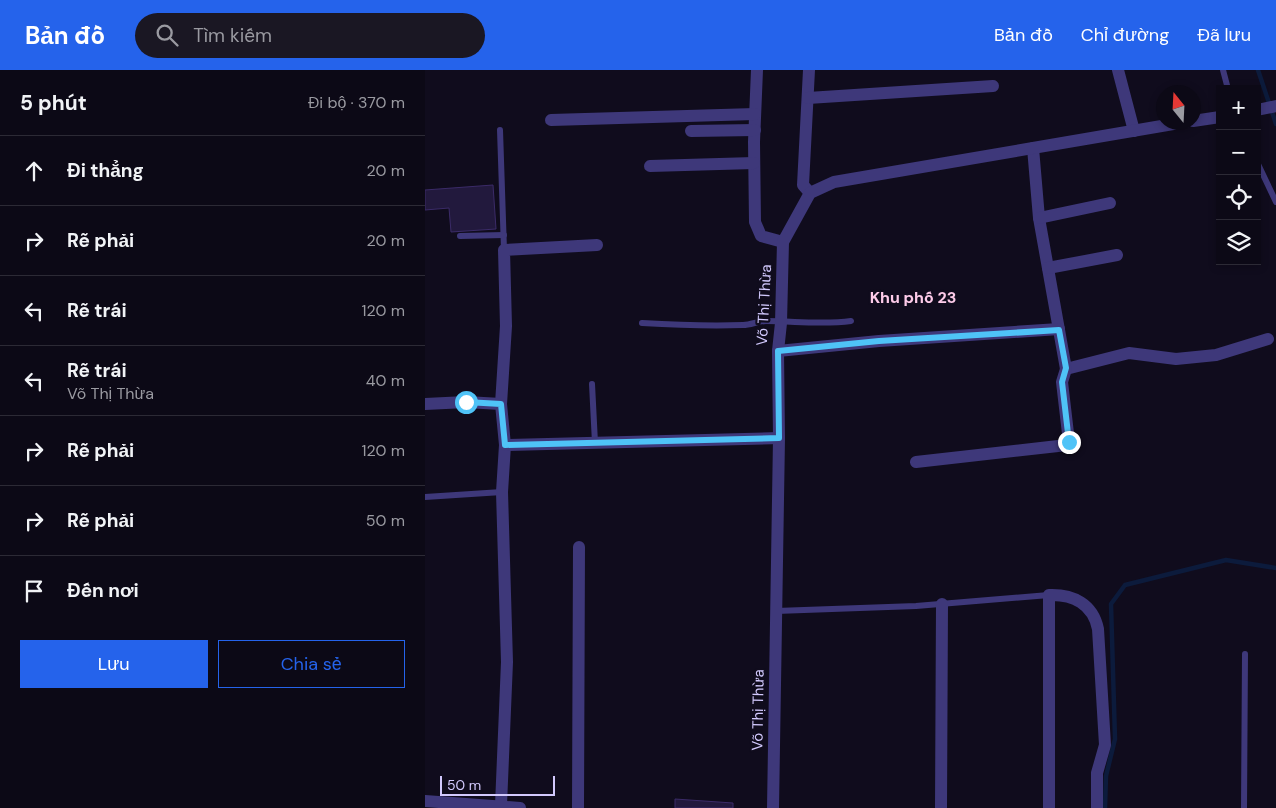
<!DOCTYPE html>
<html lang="vi">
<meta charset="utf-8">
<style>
body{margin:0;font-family:"DM Sans",sans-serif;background:#1a1723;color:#f1f3f6}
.controls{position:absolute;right:15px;top:15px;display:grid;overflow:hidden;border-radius:0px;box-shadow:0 2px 8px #0003}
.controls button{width:45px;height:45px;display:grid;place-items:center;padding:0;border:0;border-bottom:1px solid #2c2a35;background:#0c0916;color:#f1f3f6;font:25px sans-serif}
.compass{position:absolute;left:731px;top:15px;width:45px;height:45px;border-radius:50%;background:#0c0916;box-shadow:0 2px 8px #0003;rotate:342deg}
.scale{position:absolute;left:15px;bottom:12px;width:115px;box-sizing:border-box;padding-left:5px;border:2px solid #d2c9fd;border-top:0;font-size:14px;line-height:18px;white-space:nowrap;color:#d2c9fd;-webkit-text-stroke:4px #100c1d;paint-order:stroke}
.stop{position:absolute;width:15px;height:15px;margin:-11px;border:4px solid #4fc3f7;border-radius:50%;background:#fff}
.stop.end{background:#4fc3f7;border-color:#fff;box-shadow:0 1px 5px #0008}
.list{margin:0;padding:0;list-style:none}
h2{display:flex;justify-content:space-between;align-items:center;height:65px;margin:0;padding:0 20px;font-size:21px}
h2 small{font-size:16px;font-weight:400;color:#9a9aa1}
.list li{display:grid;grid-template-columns:32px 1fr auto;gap:15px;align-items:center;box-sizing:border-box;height:70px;padding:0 20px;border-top:1px solid #2c2a35}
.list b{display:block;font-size:19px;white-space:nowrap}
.list p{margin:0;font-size:16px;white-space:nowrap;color:#9a9aa1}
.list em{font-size:16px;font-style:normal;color:#9a9aa1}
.actions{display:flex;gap:10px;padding:15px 20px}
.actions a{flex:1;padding:11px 0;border:1px solid #2563eb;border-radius:0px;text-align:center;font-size:18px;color:#2563eb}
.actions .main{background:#2563eb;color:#fff}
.icon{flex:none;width:28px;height:28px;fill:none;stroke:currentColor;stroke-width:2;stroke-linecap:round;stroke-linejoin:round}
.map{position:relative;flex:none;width:851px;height:738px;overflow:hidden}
header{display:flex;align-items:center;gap:30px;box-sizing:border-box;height:70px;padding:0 25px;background:#2563eb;color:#fff}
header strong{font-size:24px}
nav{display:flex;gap:28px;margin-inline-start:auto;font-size:18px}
.search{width:350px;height:45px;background:#1a1723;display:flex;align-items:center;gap:12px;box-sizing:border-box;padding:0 18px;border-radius:28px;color:#9a9aa1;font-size:19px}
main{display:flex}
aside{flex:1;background:#0c0916}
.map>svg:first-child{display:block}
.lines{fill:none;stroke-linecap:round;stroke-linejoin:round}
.stream{stroke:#0c1b3c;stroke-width:4.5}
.building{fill:#22193d;stroke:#3b2b68}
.lane{stroke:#3e387a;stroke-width:6}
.street{stroke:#3e387a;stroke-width:12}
.route{stroke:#4fc3f7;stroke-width:6}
.labels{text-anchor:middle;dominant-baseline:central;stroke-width:4.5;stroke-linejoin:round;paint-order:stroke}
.street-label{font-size:15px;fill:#d2c9fd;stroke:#100c1d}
.neighbourhood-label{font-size:16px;font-weight:bold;fill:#fdcbe9;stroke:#100c1d}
</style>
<header>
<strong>Bản đồ</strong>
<div class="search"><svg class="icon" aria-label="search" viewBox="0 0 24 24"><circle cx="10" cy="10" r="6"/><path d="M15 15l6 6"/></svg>Tìm kiếm</div>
<nav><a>Bản đồ</a><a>Chỉ đường</a><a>Đã lưu</a></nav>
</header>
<main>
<aside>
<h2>5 phút<small>Đi bộ · 370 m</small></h2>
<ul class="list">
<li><svg class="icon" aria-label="ahead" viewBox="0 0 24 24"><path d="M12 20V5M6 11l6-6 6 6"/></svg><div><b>Đi thẳng</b></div><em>20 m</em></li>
<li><svg class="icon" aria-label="right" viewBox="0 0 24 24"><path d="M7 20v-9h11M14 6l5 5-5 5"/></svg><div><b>Rẽ phải</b></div><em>20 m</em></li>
<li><svg class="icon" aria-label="left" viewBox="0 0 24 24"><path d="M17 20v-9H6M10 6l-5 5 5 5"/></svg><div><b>Rẽ trái</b></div><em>120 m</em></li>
<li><svg class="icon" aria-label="left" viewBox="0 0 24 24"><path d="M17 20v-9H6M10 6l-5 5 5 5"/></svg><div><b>Rẽ trái</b><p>Võ Thị Thừa</p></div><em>40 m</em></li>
<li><svg class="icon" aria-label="right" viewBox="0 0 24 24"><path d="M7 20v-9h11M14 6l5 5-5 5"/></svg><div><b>Rẽ phải</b></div><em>120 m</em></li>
<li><svg class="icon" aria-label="right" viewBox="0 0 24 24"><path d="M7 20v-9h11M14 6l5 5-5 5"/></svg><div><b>Rẽ phải</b></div><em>50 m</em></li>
<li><svg class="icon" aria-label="arrive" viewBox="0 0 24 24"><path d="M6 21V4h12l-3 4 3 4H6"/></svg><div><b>Đến nơi</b></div></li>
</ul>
<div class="actions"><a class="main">Lưu</a><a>Chia sẻ</a></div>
</aside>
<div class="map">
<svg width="851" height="738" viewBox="0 0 851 738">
<rect width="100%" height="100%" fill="#100c1d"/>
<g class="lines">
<g class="stream">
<path d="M833 0 851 54"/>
<path d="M680 738 681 706 690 669 686 534 700 515 801 490 851 498"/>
</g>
</g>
<g class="building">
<path d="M68 115 71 159 26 162 24 138 0 140V120Z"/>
<path d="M250 729 308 733V738H250Z"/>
</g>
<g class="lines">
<g class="lane">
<path d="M798 0 803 19"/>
<path d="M75 60 79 180"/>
<path d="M832 92 851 132"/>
<path d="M35 166 79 165"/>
<path d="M217 253C251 255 285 256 318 255 326 255 333 251 341 251 370 251 397 255 426 251"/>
<path d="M167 314 170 373"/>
<path d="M0 427 77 422"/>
<path d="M351 541 491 536 624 525"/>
<path d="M819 738 820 584"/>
</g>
<g class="street">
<path d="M332 0 329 72 330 152 336 166 358 172"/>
<path d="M384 0 378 115 385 123"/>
<path d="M693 0 709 61"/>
<path d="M383 28 568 16"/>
<path d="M832 40 851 36"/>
<path d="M126 50 330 44"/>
<path d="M768 51 795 47"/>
<path d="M266 61 330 60"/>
<path d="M608 78 614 148 641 299 704 283 751 289 791 285 843 269"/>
<path d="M225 96 329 93"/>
<path d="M614 148 685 133"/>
<path d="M623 198 692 185"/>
<path d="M353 281 454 271 634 259"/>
<path d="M0 334 41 332 76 334 80 375 77 422 82 592 76 735"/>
<path d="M76 334 81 256 79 180 172 175"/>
<path d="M80 375 354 368"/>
<path d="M491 392 642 375 644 372 637 312 641 299"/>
<path d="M0 731 95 738"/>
<path d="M153 738 154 477"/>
<path d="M348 738 354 368 353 281 356 253 358 172 385 123 409 112 760 52"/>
<path d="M516 738 517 534"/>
<path d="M624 738V525C648 524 668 534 673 559L680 675 672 703V738"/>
</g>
</g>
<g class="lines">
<path class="route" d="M41 332 76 334 80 375 354 368 353 281 454 271 634 260 641 298 637 312 644 372"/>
</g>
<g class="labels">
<g class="street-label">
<text transform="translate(339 235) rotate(-87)">Võ Thị Thừa</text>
<text transform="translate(333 640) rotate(-89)">Võ Thị Thừa</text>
</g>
<g class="neighbourhood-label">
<text x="488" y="227">Khu phố 23</text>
</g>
</g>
</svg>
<div class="controls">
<button>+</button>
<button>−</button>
<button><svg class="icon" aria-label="locate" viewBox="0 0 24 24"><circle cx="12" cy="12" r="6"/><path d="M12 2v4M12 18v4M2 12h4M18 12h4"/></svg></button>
<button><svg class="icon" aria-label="layers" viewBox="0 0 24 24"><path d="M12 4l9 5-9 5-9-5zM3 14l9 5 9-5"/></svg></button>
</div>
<svg class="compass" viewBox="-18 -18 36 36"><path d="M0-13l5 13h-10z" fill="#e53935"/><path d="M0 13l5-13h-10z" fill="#9a9aa1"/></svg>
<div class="scale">50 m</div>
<div class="stop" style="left:41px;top:332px"></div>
<div class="stop end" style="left:644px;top:372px"></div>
</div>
</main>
